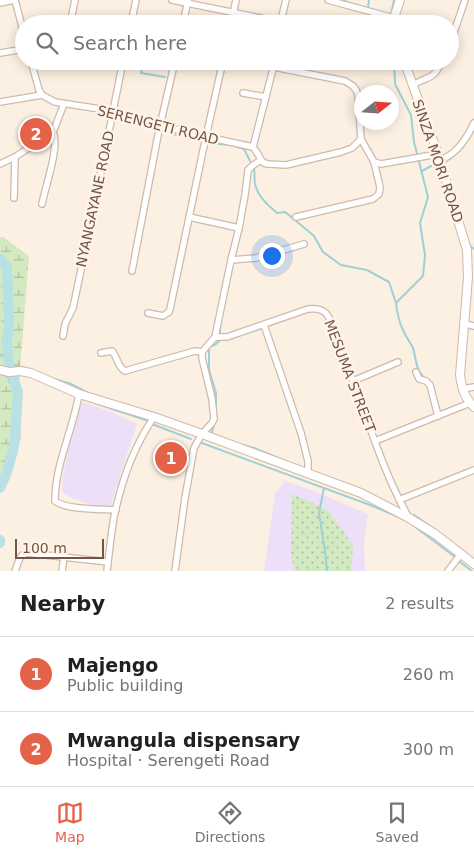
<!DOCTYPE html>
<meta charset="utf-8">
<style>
body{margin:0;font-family:"DejaVu Sans",sans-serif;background:#f2f2f2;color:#202124}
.compass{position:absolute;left:354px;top:85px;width:45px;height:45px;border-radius:50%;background:#fff;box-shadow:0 2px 12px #0003;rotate:73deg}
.scale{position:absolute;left:15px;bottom:12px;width:89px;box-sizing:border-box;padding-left:5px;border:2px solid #735549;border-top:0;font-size:14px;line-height:18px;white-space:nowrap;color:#735549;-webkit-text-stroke:4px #fff4e8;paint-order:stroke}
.you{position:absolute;left:271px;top:255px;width:18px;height:18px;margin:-12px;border:4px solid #fff;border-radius:50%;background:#1a73e8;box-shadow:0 0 0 8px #1a73e833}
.badge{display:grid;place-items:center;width:32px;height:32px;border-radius:50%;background:#e46248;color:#fff;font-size:16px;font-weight:700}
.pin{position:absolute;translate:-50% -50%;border:2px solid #fff;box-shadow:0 1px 5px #0006}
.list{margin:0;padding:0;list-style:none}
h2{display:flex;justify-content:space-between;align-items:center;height:65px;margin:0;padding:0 20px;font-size:21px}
h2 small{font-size:16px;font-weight:400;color:#757577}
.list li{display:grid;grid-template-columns:32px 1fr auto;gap:15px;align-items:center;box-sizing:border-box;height:75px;padding:0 20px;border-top:1px solid #e0e0e0}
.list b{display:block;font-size:19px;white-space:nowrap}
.list p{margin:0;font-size:16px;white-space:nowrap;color:#757577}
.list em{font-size:16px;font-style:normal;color:#757577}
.icon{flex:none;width:28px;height:28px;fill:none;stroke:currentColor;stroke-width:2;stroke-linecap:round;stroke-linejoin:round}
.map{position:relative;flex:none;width:474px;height:571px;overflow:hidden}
.search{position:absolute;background:#fff;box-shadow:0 2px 12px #0003;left:15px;right:15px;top:15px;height:55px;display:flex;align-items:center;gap:12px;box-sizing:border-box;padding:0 18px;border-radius:28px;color:#757577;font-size:19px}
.sheet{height:215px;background:#fff}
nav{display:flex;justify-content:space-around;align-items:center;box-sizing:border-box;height:70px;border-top:1px solid #e0e0e0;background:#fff;font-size:14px;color:#757577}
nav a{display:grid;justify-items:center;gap:2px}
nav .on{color:#e46248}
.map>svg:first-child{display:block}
.education{fill:#eddff8}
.wetland{fill:url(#wetland-marsh)}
.park{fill:url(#park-dots)}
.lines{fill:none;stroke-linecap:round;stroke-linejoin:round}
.stream{stroke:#9dd1d6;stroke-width:2}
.river{stroke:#b7e1e5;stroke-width:10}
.street-casing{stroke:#cfb9ac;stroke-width:8}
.secondary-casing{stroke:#d2b9a9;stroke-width:10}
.street{stroke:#fff;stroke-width:5.5}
.secondary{stroke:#fff;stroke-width:8}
.labels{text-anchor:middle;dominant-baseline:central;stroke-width:5;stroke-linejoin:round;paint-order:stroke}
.street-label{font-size:14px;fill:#735549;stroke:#fff4e8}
</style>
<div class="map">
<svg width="474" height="571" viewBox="0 0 474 571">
<defs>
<pattern id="wetland-marsh" width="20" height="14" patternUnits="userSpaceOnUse" patternTransform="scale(1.25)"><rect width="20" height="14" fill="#d3e9c1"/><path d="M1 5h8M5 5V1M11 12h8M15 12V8" fill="none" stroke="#b0c09f"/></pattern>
<pattern id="park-dots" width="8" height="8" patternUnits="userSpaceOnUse" patternTransform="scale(1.25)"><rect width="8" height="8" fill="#d3e9c1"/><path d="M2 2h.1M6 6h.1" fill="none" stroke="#b0c09f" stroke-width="1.8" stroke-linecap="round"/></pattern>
</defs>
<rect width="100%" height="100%" fill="#fcf0e2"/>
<g class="education">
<path d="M82 402 114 413 137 424 109 510 71 498 62 492 63 474 75 421Z"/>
<path d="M285 481 314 491 368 514 364 543 365 571H264L275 494Z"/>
</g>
<path class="wetland" d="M0 237H3L29 256 18 395 21 440 0 479Z"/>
<path class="park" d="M292 494 328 510 353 545 351 571H295L291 558Z"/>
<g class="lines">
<g class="stream">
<path d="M344 1 350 3"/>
<path d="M367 9 368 8 369 0"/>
<path d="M391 15 394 0"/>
<path d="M133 16 145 18 150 24"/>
<path d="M144 61 141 73 165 77"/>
<path d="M394 61 395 84 411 115 414 142 428 197 420 223 425 255 423 276 396 303C397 312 399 322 403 330 406 337 410 342 413 348 416 358 416 372 425 378"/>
<path d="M162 127V130L164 132 203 141"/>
<path d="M208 143 231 145 244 149 250 161"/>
<path d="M445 162 451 158"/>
<path d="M254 168C255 173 254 179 255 184 258 197 268 205 277 213L285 212 289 215 314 236 323 252 341 265 367 270 389 282 396 303"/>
<path d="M422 171 433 165"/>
<path d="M467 239 470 246 474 249"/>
<path d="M220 332V326"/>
<path d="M0 355 8 353"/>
<path d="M9 364 28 369"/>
<path d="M1 374 8 377 10 383"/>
<path d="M48 377 71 384 88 393"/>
<path d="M87 400 115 410 149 421"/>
<path d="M145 410 154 413"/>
<path d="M216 413V393L209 370V347L216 344 220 340"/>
<path d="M152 424 191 439"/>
<path d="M211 435 214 425"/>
<path d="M199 442 370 505 406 520 455 557"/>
<path d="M243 445 254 448 288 462"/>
<path d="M324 488 319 513 325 551 327 571"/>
<path d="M386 502 400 509"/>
<path d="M414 515 436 530"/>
<path d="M460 562 472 571"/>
</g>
<g class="river">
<path d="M0 259 7 267 9 324 7 342 9 364 18 392 15 439 13 451 6 475 0 488"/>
<path d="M0 540V543"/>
</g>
<defs>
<g id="street">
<path d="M15 0 24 34"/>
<path d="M172 0 280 22"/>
<path d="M328 0 394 18"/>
<path d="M0 3 14 0"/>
<path d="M70 24 75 0"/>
<path d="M131 24 136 0"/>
<path d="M183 24 188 0"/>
<path d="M231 24 236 0"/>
<path d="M280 24 286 0"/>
<path d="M450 44 465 0"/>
<path d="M0 53 24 49"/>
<path d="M31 61 39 90 42 95 55 102 113 111 142 120 193 134 253 147"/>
<path d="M274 67 345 81 353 86 356 90 358 95 361 139 374 162 380 187 379 194 373 199 296 217"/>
<path d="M413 85C428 76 434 80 442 61"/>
<path d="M243 93 266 97"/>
<path d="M0 102 42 95"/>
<path d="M253 147 258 154 261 160 264 163 268 164 286 165 341 152 352 148 361 139"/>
<path d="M253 147 275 61"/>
<path d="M440 160C456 155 467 138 474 123"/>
<path d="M374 162 381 164 438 154"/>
<path d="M0 164 15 157 53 132 64 104"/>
<path d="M14 198 15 157"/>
<path d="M42 204C45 187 60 147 53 132"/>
<path d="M189 217 239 228"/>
<path d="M231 260 256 258 304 244"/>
<path d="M132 271 159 130 175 61"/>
<path d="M148 313 163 316 169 312 170 309 205 141 223 61"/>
<path d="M464 324H466L474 326"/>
<path d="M264 325 301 433 308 461V473"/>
<path d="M63 336 65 324 73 308 82 265V256L91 222 123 61"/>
<path d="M215 337H227L308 309C316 308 324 309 328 316 335 327 336 341 341 352 345 363 350 373 354 384 371 429 385 476 409 518"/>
<path d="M101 353 112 351C117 356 118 368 125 371L195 351 202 352"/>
<path d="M416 372 419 379 426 381 430 385 438 416"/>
<path d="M353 381 398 362"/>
<path d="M462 389 474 387"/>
<path d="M79 394C73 430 55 464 55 501 66 510 101 509 116 510"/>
<path d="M375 441 470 403"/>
<path d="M399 500 474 470"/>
<path d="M15 571C18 564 19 554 27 553L108 562"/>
<path d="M62 571 64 557"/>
<path d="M107 571C109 553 111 535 114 517 121 483 134 446 154 417"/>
<path d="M175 571 185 498 194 448 202 434 212 423 214 419 212 399 202 358V352L215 337 231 260 239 228 245 195 248 170 252 166 261 160"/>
<path d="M448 571 461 554"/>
</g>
<g id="secondary">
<path d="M394 24V18L400 0"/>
<path d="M404 61 438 154 467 250 468 277 460 375C462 389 464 397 474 407"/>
<path d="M0 370 9 372 20 371 31 373 79 394 154 417 202 434 361 493 409 518 435 534 474 564"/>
</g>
</defs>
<use href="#street" class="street-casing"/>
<use href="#secondary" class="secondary-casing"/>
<use href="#street" class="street"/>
<use href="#secondary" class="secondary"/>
</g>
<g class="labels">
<g class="street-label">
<text transform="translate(158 125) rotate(14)">SERENGETI ROAD</text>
<text transform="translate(438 161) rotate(71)">SINZA MORI ROAD</text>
<text transform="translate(95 199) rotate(-78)">NYANGAYANE ROAD</text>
<text transform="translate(350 376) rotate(69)">MESUMA STREET</text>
</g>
</g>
</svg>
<svg class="compass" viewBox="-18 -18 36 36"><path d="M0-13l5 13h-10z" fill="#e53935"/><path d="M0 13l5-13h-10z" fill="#757577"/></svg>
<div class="scale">100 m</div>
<div class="you"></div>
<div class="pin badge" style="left:171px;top:458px">1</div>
<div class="pin badge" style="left:36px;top:134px">2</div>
<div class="search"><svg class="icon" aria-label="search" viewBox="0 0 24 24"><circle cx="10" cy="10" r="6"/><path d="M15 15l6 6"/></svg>Search here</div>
</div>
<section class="sheet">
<h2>Nearby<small>2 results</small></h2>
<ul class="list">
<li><span class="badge">1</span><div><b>Majengo</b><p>Public building</p></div><em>260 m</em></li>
<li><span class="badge">2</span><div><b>Mwangula dispensary</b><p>Hospital · Serengeti Road</p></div><em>300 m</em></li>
</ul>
</section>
<nav>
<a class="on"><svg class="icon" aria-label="map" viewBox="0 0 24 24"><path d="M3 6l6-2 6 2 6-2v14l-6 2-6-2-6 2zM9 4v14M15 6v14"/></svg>Map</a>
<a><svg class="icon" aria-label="directions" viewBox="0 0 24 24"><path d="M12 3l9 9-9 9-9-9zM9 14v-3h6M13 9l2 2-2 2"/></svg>Directions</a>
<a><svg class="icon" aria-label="saved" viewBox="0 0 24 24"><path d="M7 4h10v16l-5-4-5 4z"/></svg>Saved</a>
</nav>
